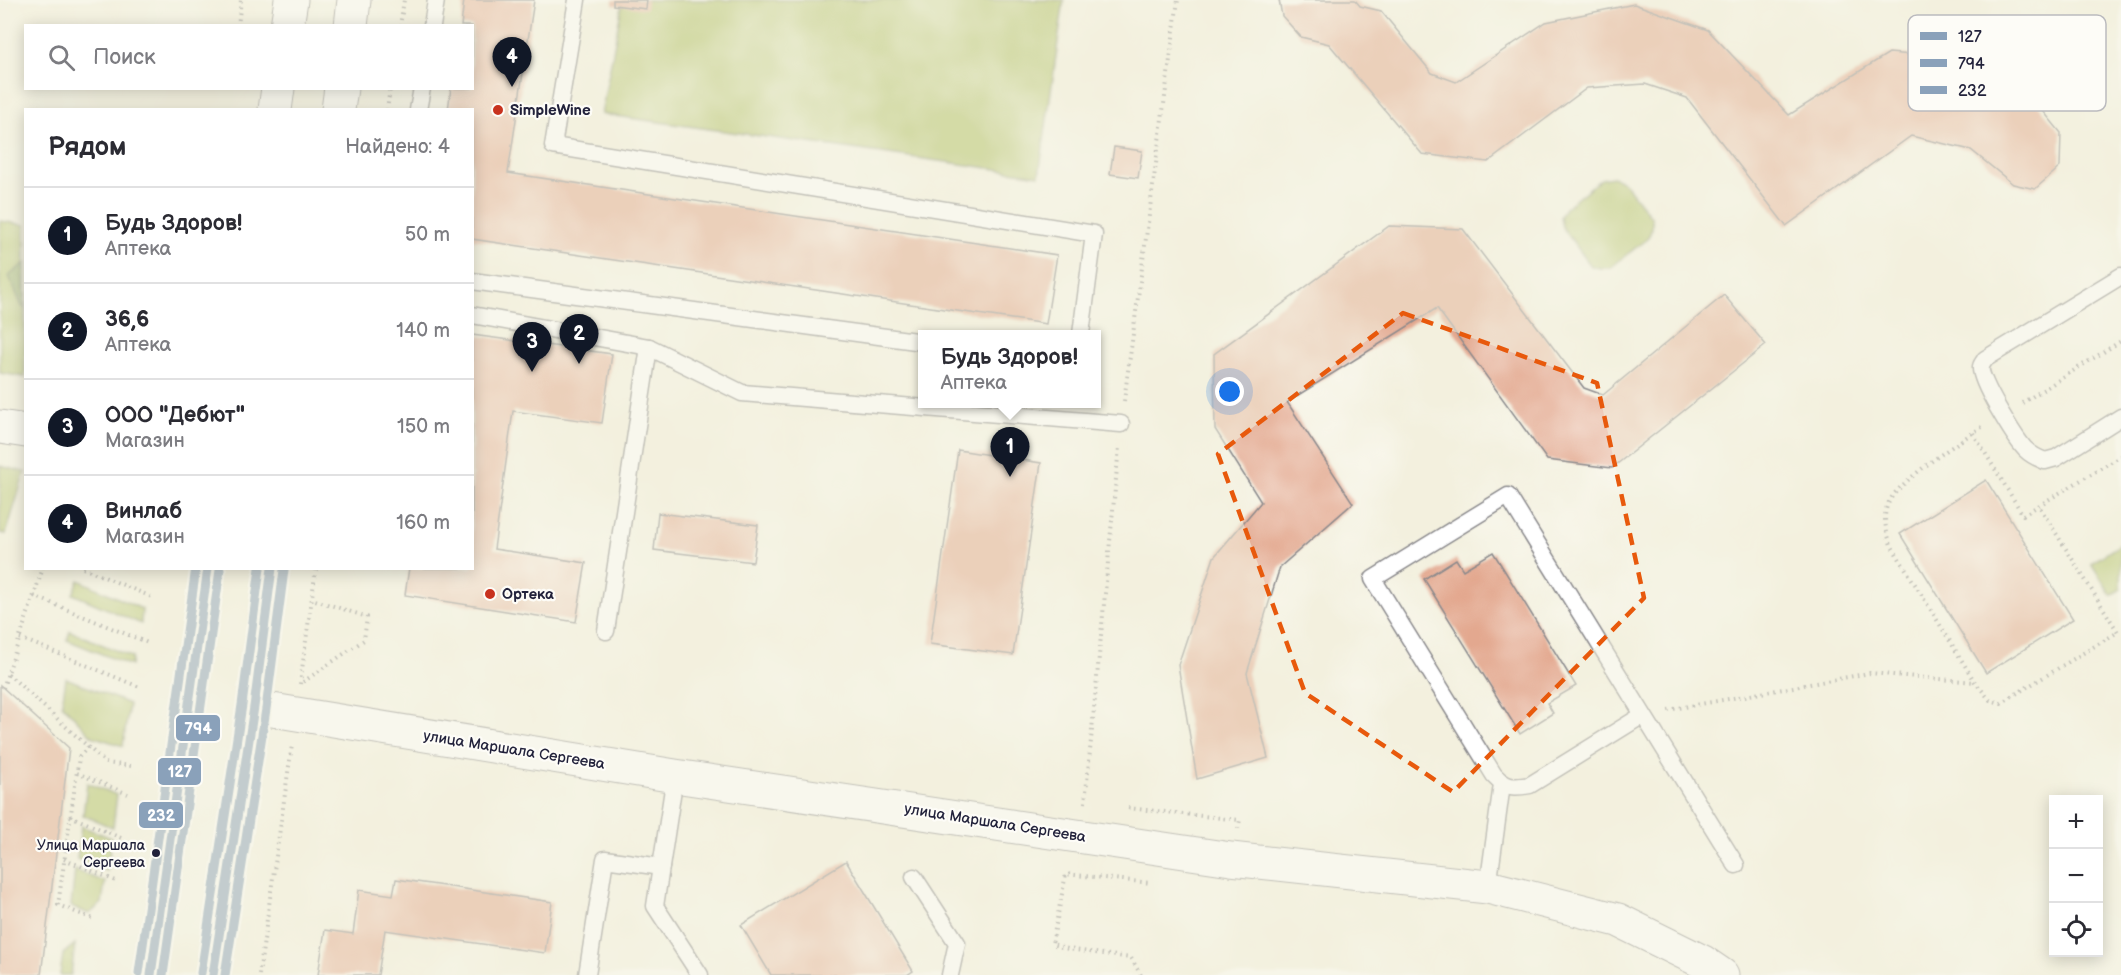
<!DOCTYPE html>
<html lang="ru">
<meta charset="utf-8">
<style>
body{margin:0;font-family:"Balsamiq Sans",sans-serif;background:#f2f2f3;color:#2b2b33}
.controls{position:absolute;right:18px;bottom:18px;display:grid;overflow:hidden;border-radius:0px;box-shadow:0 3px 15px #0003}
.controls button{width:54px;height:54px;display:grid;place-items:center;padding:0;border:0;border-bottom:2px solid #e1e1e2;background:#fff;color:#2b2b33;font:30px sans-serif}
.you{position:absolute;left:1230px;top:392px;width:21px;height:21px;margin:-15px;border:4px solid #fff;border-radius:50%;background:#1a73e8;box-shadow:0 0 0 9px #1a73e833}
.badge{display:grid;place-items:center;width:39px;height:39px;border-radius:50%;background:#111827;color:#fff;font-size:20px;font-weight:700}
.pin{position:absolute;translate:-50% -50px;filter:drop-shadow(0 2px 3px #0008)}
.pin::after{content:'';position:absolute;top:32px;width:21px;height:18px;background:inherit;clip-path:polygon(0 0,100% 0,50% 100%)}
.popup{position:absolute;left:918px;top:330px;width:183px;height:78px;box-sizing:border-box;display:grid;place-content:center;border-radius:0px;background:#fff;filter:drop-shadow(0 2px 4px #0005);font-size:20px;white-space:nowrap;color:#7c7c81}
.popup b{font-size:22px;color:#2b2b33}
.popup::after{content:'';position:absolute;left:50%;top:100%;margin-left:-12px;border:12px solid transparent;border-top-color:#fff}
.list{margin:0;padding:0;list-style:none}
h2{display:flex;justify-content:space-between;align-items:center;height:78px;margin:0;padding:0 24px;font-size:26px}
h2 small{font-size:20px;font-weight:400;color:#7c7c81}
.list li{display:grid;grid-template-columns:39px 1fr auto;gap:18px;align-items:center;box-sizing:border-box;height:96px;padding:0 24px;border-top:2px solid #e1e1e2}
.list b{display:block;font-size:22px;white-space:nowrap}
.list p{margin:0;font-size:20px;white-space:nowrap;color:#7c7c81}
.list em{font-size:20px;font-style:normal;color:#7c7c81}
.icon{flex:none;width:33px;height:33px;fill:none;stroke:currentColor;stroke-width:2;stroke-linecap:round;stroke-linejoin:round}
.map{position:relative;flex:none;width:2121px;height:975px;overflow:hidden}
.search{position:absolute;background:#fff;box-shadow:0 3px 15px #0003;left:24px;top:24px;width:450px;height:66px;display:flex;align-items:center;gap:15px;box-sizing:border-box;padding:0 21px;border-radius:0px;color:#7c7c81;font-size:22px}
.panel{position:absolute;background:#fff;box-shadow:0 3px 15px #0003;left:24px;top:108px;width:450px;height:462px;border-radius:0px}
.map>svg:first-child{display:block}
.green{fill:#afc063;stroke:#68714f;stroke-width:1.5}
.forest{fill:#8ba659;stroke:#56644a;stroke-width:1.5}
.building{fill:#e3a88f}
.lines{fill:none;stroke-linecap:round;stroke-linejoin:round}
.service-casing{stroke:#8a898c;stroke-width:19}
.minor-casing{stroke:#8a898c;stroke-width:35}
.tertiary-casing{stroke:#8a898c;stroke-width:35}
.secondary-casing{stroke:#8a898c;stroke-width:35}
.path{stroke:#8a898c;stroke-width:4;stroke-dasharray:1.5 4.5;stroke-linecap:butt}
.service{stroke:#fff;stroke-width:16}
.minor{stroke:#fff;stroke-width:33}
.tertiary{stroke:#fff;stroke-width:33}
.secondary{stroke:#fff;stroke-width:33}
.bus-1-casing{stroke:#fdfcf7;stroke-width:14}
.bus-2-casing{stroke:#fdfcf7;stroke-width:14}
.bus-3-casing{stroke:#fdfcf7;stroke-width:14}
.bus-1{stroke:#8aa1ba;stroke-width:9}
.bus-2{stroke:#8aa1ba;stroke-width:9}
.bus-3{stroke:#8aa1ba;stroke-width:9}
.marked{fill:none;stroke:#e8590c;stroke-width:4.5;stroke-dasharray:12 8;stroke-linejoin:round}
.poi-dot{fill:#c8321e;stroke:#fdfcf7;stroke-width:2}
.bus-dot{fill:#22223b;stroke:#fdfcf7;stroke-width:2}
.labels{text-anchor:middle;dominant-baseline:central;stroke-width:4.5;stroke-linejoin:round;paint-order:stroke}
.bus-label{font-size:14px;fill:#22223b;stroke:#fdfcf7;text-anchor:end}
.poi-label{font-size:15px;font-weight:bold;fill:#22223b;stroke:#fdfcf7;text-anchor:start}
.street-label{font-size:15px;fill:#22223b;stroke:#fdfcf7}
.key{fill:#fdfcf7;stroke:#bbbbbf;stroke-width:1.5}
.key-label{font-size:16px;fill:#22223b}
.line-badge{stroke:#fdfcf7;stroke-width:2}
.badge-label{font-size:16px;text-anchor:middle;font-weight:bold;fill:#fff}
</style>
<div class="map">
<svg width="2121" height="975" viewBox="0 0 2121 975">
<rect width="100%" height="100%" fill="#fdfcf7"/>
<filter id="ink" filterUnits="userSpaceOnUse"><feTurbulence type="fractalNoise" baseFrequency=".0167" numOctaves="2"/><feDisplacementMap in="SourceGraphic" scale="12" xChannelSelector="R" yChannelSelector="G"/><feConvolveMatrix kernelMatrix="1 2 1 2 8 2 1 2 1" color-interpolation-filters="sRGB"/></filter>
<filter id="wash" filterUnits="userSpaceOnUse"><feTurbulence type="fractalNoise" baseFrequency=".008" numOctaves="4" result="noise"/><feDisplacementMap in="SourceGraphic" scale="24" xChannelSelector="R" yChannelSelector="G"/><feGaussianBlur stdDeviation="1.35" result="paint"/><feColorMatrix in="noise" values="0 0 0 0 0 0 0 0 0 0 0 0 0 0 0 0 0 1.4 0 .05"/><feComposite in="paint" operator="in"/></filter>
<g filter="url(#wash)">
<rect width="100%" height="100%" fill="#f3f0de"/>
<g class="green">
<path d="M623 0H1064L1039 175 601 114Z"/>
<path d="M1613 177 1624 182 1652 218V228L1648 238 1610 268H1600L1591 266 1562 227 1560 217 1565 208 1601 179Z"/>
<path d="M0 221 25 225V263L9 276 22 306 25 309V377L0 373Z"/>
<path d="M0 466 25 472 6 534 0 533Z"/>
<path d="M2121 544V589L2111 595 2091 563Z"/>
<path d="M79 580 142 609 141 624 73 594Z"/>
<path d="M70 631 132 657 131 666 67 640Z"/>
<path d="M66 678 129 704 123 746 92 736 62 704Z"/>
<path d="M87 783 117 795 113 828 83 815Z"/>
<path d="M81 826 112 838 107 871 77 859Z"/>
<path d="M75 870 105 882 102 903 89 914 71 906Z"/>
<path d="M75 944 71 975H60L63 954Z"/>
</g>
<path class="forest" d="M25 263V309L22 306 9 276Z"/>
<g id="blocks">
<g class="building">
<path d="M464 0H534L508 173 1057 255 1046 324 472 239V110H448L451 88H472V26H461Z"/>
<path d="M613 0H647L646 9 613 5Z"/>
<path d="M1279 0H1355L1360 6 1381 11 1432 73 1456 82 1546 22 1634 4 1708 30 1789 115 1889 53 2004 63 2061 133 2060 167 2035 189 2013 184 1971 150 1911 136 1786 226 1687 98 1645 84 1587 88 1488 162 1422 154 1329 44 1301 37 1282 16Z"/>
<path d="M1114 147 1142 151 1138 178 1110 174Z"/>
<path d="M1389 226 1463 229 1584 388 1603 395 1724 295 1766 345 1612 468 1547 460 1437 308 1287 402 1353 503 1280 567 1247 673 1268 758 1197 779 1178 665 1214 557 1261 502 1215 429 1214 354Z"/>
<path d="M472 335 612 354 602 423 513 411 494 549 586 563 576 622 405 595 409 568H472Z"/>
<path d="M958 450 1041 463 1013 655 930 644Z"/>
<path d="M1986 480 2073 619 1986 673 1900 534Z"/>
<path d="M658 513 758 525 753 562 654 550Z"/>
<path d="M1493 552 1576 686 1547 703 1553 713 1520 734 1424 579 1456 559 1463 570Z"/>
<path d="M0 685 69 748 41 975H0Z"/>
<path d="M846 861 913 971 907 975H771L741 925Z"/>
<path d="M396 879 552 902 545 953 385 930 378 975H318L325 930 353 934 359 890 393 895Z"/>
</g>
</g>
</g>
<g filter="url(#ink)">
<use href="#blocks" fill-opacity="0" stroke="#8a898c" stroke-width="1.5"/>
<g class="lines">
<defs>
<g id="service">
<path d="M577 0 553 146 1094 234 1081 334"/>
<path d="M432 26 436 0"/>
<path d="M418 110 422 88"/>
<path d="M2121 276 1985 359C1984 362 1981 364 1981 367 1978 379 2016 439 2025 449 2031 455 2037 458 2045 461L2056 458 2121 417"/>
<path d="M472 281 923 342"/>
<path d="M472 315 649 347 742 393 1121 424"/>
<path d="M606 631 649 347"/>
<path d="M1643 715 1530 785C1513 788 1506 788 1494 775L1373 579 1508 496 1736 865"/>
<path d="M661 867 655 906 700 975"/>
<path d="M914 877 957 943 950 975"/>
<path d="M1488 887 1502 784"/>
<path d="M587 975 605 859 661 867 675 776"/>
</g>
<path id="minor" d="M254 707 675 776 1231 859 1488 887 1618 920 1703 962 1722 975"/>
<path id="tertiary" d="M0 427 26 431"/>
<g id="secondary">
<path d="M287 26 291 0"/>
<path d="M351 26 354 0"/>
<path d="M275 110 278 88"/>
<path d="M338 110 341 88"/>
<path d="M151 975 208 568"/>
<path d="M213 975 254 707 272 568"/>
</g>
</defs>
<use href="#service" class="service-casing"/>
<use href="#minor" class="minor-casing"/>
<use href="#tertiary" class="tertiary-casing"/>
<use href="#secondary" class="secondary-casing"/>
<g class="path">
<path d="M238 26 241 0"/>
<path d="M400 26 404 0"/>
<path d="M387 110 390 88"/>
<path d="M1124 401 1178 0"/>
<path d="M2022 403 2121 341"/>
<path d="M1982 427C1961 440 1901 480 1890 500 1881 515 1886 530 1891 545L1975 682 1990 700 2001 703 2118 632 2039 506"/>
<path d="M1973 433 2023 515 2121 456"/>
<path d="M83 568 154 598"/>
<path d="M34 596 148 643"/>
<path d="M20 638 142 688"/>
<path d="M8 674 106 763 131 766"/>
<path d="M303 682 364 640 367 617 312 599"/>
<path d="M300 684 316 568"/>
<path d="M3 688 43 568"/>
<path d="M1668 710 1870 673 1975 682"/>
<path d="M88 747 79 757 58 905 96 920"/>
<path d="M77 773 128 794"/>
<path d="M1085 803 1119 447"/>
<path d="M1128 808 1240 820 1238 829"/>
<path d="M70 816 121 838"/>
<path d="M64 859 116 881"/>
<path d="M259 975 292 745"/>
<path d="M1141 975 1131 958 1068 949 1052 944 1066 874 1151 883"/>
</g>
<use href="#service" class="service"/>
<use href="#minor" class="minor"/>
<use href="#tertiary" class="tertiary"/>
<use href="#secondary" class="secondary"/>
<defs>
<g id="bus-1">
<path d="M151 975 208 568"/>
<path d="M213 975 254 707 272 568"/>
</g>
<g id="bus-2">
<path d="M163 975 220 570"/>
<path d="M225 975 266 709 284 570"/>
</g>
<g id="bus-3">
<path d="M139 973 196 568"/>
<path d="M201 973 242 705 260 568"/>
</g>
</defs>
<use href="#bus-1" class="bus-1-casing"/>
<use href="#bus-2" class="bus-2-casing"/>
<use href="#bus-3" class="bus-3-casing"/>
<use href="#bus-1" class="bus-1"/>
<use href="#bus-2" class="bus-2"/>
<use href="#bus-3" class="bus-3"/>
</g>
</g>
<path d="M0 0H2121V975H0ZM1403 313 1597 383 1644 598 1453 792 1305 693 1218 454Z" fill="#f3f0de" fill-opacity=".55" fill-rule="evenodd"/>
<path class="marked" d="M1403 313 1597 383 1644 598 1453 792 1305 693 1218 454Z"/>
<g class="poi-dot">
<circle cx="498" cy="110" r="6"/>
<circle cx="490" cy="594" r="6"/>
</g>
<circle class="bus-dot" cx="156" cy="853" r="5"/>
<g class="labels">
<g class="bus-label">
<text x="145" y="845">Улица Маршала<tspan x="145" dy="17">Сергеева</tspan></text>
</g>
<g class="poi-label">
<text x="510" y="110">SimpleWine</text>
<text x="502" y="594">Ортека</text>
</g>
<g class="street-label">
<text transform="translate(514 750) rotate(9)">улица Маршала Сергеева</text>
<text transform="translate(995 823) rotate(9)">улица Маршала Сергеева</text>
</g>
</g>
<rect x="1908" y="15" width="198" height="96" rx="9" class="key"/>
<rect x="1920" y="32" width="27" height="8" fill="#8aa1ba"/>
<rect x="1920" y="59" width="27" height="8" fill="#8aa1ba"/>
<rect x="1920" y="86" width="27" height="8" fill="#8aa1ba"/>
<g class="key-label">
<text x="1958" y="42">127</text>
<text x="1958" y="69">794</text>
<text x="1958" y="96">232</text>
</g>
<g class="line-badge">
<rect x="175" y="714" width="46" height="28" rx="6" fill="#8aa1ba"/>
<rect x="157" y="757" width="45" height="29" rx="6" fill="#8aa1ba"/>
<rect x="138" y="801" width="46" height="28" rx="6" fill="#8aa1ba"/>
</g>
<g class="badge-label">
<text x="198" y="734">794</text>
<text x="180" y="777">127</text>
<text x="161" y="821">232</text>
</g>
</svg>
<div class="controls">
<button>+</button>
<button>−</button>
<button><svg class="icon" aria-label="locate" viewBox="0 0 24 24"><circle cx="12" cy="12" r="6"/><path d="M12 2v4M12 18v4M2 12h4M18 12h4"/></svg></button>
</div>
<div class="you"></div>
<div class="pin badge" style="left:1010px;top:477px">1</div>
<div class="popup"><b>Будь Здоров!</b>Аптека</div>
<div class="pin badge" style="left:579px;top:364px">2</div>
<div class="pin badge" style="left:532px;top:372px">3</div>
<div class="pin badge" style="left:512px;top:87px">4</div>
<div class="search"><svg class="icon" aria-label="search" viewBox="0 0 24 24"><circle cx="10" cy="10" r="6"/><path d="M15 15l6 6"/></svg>Поиск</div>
<section class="panel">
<h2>Рядом<small>Найдено: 4</small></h2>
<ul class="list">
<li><span class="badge">1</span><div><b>Будь Здоров!</b><p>Аптека</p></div><em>50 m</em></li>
<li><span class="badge">2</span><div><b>36,6</b><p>Аптека</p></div><em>140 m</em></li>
<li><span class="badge">3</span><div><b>ООО &quot;Дебют&quot;</b><p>Магазин</p></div><em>150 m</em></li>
<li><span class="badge">4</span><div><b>Винлаб</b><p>Магазин</p></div><em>160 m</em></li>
</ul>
</section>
</div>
